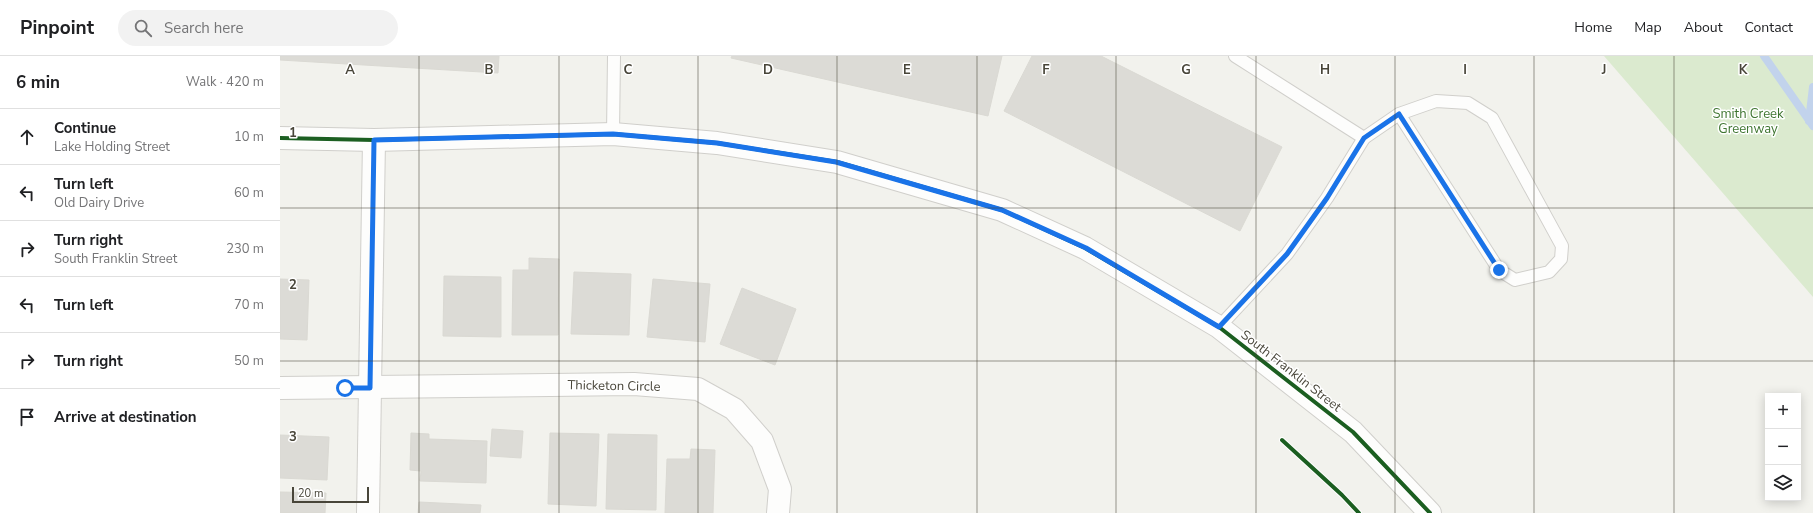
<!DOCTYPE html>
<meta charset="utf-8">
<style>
body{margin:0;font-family:"Nunito Sans",sans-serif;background:#f2f2f2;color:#202124}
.controls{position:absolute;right:12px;bottom:12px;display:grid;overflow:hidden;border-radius:0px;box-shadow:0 2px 10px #0003}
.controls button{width:36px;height:36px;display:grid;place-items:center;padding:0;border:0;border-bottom:1px solid #e0e0e0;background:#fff;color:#202124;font:20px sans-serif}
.scale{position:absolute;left:12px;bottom:10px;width:77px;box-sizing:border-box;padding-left:4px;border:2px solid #484539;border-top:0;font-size:11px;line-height:14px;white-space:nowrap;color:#484539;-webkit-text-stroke:3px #fff;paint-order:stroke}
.stop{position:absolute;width:12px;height:12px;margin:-9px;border:3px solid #1a73e8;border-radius:50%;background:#fff}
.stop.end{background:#1a73e8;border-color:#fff;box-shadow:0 1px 4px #0008}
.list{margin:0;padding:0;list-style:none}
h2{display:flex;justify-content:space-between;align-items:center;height:52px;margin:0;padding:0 16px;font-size:17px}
h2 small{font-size:13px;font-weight:400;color:#757577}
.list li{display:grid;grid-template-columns:26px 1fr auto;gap:12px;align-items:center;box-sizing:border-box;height:56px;padding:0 16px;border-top:1px solid #e0e0e0}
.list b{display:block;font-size:15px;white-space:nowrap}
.list p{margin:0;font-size:13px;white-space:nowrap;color:#757577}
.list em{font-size:13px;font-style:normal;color:#757577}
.icon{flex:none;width:22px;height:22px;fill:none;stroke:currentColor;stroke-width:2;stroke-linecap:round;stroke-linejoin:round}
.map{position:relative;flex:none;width:1533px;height:457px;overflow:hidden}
header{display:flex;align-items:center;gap:24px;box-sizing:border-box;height:56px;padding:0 20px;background:#fff;border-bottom:1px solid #e0e0e0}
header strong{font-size:19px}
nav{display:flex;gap:22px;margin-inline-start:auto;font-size:14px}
.search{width:280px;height:36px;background:#f2f2f2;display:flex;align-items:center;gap:10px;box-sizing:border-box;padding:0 14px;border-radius:22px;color:#757577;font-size:15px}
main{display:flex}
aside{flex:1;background:#fff}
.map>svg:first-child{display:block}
.green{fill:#dbeacf}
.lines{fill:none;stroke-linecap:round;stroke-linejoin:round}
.stream{stroke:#c2d3ec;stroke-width:8}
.building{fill:#dcdbd6;stroke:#dad9d3}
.lane-casing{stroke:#d0cfcb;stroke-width:14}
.street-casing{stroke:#d0cfcb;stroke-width:24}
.lane{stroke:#fdfdfc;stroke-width:12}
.street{stroke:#fdfdfc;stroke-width:22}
.cycleway-casing{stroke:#fff;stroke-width:6}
.cycleway{stroke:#1b5e20;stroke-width:4}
.route{stroke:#1a73e8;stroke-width:5}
.grid{fill:none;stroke:#484539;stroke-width:1;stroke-opacity:0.55}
.labels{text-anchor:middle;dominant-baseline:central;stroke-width:3;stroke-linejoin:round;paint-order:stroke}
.park-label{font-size:13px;fill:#3e7530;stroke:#fff}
.street-label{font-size:13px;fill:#484539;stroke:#fff}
.grid-label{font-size:13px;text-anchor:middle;font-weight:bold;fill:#484539;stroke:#fff;stroke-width:3;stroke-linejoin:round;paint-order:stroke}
</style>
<header>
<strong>Pinpoint</strong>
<div class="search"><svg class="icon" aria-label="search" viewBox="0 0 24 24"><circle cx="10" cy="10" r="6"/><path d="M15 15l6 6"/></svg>Search here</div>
<nav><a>Home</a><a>Map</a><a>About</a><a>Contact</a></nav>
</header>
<main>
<aside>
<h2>6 min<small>Walk · 420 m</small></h2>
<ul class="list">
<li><svg class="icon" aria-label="ahead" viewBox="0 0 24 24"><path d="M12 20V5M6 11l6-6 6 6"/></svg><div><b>Continue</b><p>Lake Holding Street</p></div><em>10 m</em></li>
<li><svg class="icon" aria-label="left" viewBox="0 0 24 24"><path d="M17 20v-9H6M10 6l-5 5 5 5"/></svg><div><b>Turn left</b><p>Old Dairy Drive</p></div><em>60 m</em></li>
<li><svg class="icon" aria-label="right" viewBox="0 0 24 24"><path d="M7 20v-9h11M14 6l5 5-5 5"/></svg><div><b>Turn right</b><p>South Franklin Street</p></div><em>230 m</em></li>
<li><svg class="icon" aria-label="left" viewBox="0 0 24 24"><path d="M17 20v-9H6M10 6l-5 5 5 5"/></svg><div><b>Turn left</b></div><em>70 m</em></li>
<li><svg class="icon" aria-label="right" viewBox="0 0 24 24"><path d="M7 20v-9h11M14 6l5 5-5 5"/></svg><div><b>Turn right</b></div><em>50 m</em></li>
<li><svg class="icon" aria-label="arrive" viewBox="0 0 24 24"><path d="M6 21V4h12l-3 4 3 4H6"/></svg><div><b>Arrive at destination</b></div></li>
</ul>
</aside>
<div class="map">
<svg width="1533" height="457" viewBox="0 0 1533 457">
<rect width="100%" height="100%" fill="#f2f2ed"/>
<path class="green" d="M1324 0H1533V241Z"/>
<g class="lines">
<g class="stream">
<path d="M1484 0 1533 70"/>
<path d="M1529 65 1533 31"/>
</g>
</g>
<g class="building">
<path d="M0 0H219L218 17 0 4Z"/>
<path d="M452 0H722L708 60 451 2Z"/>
<path d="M752 0H821L1002 91 960 175 724 55Z"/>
<path d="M249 202 279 203 278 279H232L233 214H249Z"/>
<path d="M294 216 351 218 349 279 291 278Z"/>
<path d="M164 220 221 221V281L163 280Z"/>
<path d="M0 223 29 224 27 284 0 283Z"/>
<path d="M373 223 430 228 425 286 367 281Z"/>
<path d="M462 232 516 253 495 309 440 288Z"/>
<path d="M212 373 243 375 241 402 210 400Z"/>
<path d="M131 377 149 378V383L207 385 206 427 140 425 141 415 130 414Z"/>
<path d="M270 377 319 378 316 450 268 448Z"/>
<path d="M328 378 377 379 376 454 326 453Z"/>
<path d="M0 379 49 381 47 424 0 422Z"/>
<path d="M411 393 435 394 433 457H385L387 403H410Z"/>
<path d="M0 436 46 437 45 457H0Z"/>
<path d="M139 446 201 449 200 457H138Z"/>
</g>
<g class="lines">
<defs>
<g id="lane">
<path d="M333 78 334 0"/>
<path d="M1084 82 1119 58 1156 45 1188 47 1212 62 1282 190 1281 203 1269 216 1235 224 1219 214 1119 58"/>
<path d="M939 271 1007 198 1047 142 1084 82 955 0"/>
</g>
<g id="street">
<path d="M0 82 94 84 333 78 437 87 557 106 722 154 805 192 939 271 1073 376 1150 457"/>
<path d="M0 332 354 328 418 333 454 353 482 385 500 433 498 457"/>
<path d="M88 457 94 84"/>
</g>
</defs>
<use href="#lane" class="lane-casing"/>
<use href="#street" class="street-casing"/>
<use href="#lane" class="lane"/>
<use href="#street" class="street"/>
<defs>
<g id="cycleway">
<path d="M0 82 94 84 333 78 437 87 557 106 722 154 805 192 939 271 1073 376 1150 457"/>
<path d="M1002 384 1062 439 1079 457"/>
</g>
</defs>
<use href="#cycleway" class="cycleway-casing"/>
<use href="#cycleway" class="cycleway"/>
</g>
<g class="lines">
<path class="route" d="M65 332H90L94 84 333 78 437 87 556 106 722 154 806 192 939 271 1007 198 1047 142 1084 82 1119 58 1219 214"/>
</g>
<path class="grid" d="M139 0V457M279 0V457M418 0V457M557 0V457M697 0V457M836 0V457M976 0V457M1115 0V457M1254 0V457M1394 0V457M0 152H1533M0 305H1533"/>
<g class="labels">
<g class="park-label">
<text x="1468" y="58">Smith Creek<tspan x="1468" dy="15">Greenway</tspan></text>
</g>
<g class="street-label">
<text transform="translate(1011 315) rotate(38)">South Franklin Street</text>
<text transform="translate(334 330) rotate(1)">Thicketon Circle</text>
</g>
</g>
<g class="grid-label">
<text x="70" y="18">A</text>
<text x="209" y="18">B</text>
<text x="348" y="18">C</text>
<text x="488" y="18">D</text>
<text x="627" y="18">E</text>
<text x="766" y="18">F</text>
<text x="906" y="18">G</text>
<text x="1045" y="18">H</text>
<text x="1185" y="18">I</text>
<text x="1324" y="18">J</text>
<text x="1463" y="18">K</text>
<text x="13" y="81">1</text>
<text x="13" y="233">2</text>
<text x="13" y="385">3</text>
</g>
</svg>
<div class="controls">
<button>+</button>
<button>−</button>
<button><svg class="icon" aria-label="layers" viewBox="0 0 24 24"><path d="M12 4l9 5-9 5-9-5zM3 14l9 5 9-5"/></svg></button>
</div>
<div class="scale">20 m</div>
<div class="stop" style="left:65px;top:332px"></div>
<div class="stop end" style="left:1219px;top:214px"></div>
</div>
</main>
